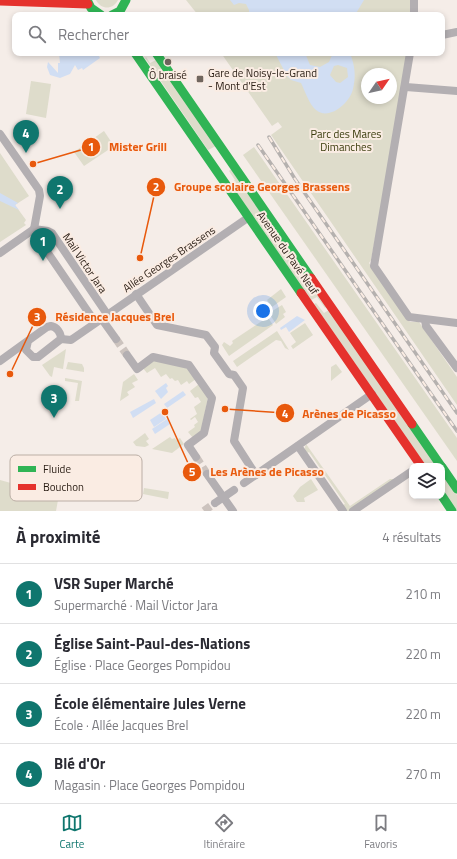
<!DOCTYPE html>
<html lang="fr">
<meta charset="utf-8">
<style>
body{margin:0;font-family:"Titillium Web",sans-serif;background:#f2f2f3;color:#2b2b33}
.controls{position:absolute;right:12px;bottom:12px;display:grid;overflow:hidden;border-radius:8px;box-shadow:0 2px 6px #0003}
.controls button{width:36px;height:36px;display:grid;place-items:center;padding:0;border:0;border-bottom:1px solid #e1e1e2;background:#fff;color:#2b2b33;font:20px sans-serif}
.compass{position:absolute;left:361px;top:68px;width:36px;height:36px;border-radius:50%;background:#fff;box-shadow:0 2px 6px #0003;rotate:56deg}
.you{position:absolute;left:263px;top:311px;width:14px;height:14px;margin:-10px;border:3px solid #fff;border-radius:50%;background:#1a73e8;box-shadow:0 0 0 6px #1a73e833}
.badge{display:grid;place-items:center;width:26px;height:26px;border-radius:50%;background:#0f766e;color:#fff;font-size:13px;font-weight:700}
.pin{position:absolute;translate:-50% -33px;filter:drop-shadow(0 1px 2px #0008)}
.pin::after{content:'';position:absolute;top:21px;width:14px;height:12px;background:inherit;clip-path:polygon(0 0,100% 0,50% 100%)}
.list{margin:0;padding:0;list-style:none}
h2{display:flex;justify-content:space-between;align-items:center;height:52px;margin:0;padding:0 16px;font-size:17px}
h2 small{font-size:13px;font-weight:400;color:#7c7c81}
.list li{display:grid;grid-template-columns:26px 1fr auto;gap:12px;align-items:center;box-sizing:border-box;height:60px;padding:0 16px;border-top:1px solid #e1e1e2}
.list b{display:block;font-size:15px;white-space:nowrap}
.list p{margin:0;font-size:13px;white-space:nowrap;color:#7c7c81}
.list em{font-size:13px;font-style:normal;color:#7c7c81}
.icon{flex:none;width:22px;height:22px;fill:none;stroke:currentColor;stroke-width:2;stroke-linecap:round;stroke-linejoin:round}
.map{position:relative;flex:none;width:457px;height:511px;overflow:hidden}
.search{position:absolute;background:#fff;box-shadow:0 2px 6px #0003;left:12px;right:12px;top:12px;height:44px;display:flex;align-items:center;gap:10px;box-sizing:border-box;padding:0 14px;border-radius:8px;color:#7c7c81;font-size:15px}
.sheet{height:292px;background:#fff}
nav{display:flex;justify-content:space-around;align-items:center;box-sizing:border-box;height:56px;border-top:1px solid #e1e1e2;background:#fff;font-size:11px;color:#7c7c81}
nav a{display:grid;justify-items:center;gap:2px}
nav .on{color:#0f766e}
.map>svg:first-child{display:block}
.green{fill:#dedccb;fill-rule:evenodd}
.water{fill:#d1def3;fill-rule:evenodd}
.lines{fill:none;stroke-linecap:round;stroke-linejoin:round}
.street-tunnel{stroke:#ccc3be;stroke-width:8;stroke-dasharray:8 4;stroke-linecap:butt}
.street{stroke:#b3afb2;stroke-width:8}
.fast{stroke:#30b455;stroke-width:9}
.jam{stroke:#e5322d;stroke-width:9}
.rail-casing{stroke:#b5b1af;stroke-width:3.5}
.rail{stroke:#faece3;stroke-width:2;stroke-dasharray:6;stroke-linecap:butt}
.poi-dot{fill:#70665e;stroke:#faece3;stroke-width:1.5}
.labels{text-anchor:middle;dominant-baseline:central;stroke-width:4;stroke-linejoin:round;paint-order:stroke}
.poi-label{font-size:11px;fill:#291d14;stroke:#faece3;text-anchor:start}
.park-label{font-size:11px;fill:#393a0b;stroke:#faece3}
.street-label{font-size:11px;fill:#291d14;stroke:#faece3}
.key{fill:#faece3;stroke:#bbaea5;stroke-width:1}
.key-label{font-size:11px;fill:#291d14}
.leader{fill:none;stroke:#e8590c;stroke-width:1.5}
.callout-dot{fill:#e8590c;stroke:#faece3;stroke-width:1.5}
.mark-label{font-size:12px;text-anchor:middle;font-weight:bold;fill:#fff}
.callout-label{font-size:12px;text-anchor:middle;font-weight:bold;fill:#e8590c;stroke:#faece3;stroke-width:4;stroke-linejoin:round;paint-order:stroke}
</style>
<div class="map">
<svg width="457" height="511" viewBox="0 0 457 511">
<rect width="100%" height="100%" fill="#f5ede8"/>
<g class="green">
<path d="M96 0H118C113 10 101 10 96 0Z"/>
<path d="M186 0H414V15H198Z"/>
<path d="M221 53H410L371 260 369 263 410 322H419L457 377V405L271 135 282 127 278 122 272 126ZM367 74H391V98H367Z"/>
<path d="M146 57 150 63 156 60 216 146 208 150 145 58Z"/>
<path d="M31 81 51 84 46 118 26 114Z"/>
<path d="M104 131 114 146 84 166 74 152Z"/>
<path d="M254 147 457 438V461L243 155Z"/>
<path d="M0 153 29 196 15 205 26 220 24 223 26 225 0 242Z"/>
<path d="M231 169 326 307 325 308 317 297 311 300 230 183 235 180 229 171Z"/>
<path d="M281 289 286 297 272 307 267 300Z"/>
<path d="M316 303 324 313 329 310 437 466H426L314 304Z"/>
<path d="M282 305 286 312 283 314 285 317 276 324 269 313Z"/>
<path d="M260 306 273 325 229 356 222 345 224 342 230 346 233 343 232 341 262 321Z"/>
<path d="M305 323 313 335 293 349 291 346 296 342 290 333Z"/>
<path d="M277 331 289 350 285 348 281 341 276 340 237 367 233 361Z"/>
<path d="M66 349 63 369 54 367 52 377 50 376 42 365Z"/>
<path d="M153 360 187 367 196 379 189 384 187 381 181 385 178 380 175 381 172 378 170 379 166 374 161 377 155 368 147 373 142 367Z"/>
<path d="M68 362 82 364 84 368V372L66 369Z"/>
<path d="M336 364 342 372 331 381V367Z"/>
<path d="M134 374 138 380 132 383 135 387 127 392 129 395 120 401 123 382Z"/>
<path d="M65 378 82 381 79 401H75L78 383 65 381Z"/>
<path d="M199 384 208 397 201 432 193 438 188 432 195 427 194 425 198 422 195 417 191 420 190 419 197 414 194 407 201 402 198 397 195 398 190 391Z"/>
<path d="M145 433 149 439 146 441 149 445 145 447 136 446 133 442Z"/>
<path d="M170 437 172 439 175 438 176 440 180 438 184 444 172 453 152 449Z"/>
<path d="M306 444 350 506 390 479H395L350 511H346L341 506 345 504 309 452 305 454 304 450Z"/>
<path d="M442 473 457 495V511L442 489Z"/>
<path d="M311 479 318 490 304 498 305 502H297L293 496 300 487Z"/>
<path d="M0 480 36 490 60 489 56 511H0Z"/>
<path d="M144 488 169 492 168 499 143 494Z"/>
</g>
<g class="water">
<path d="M230 0H364L355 15H249V10L246 4 239 3 234 5Z"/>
<path d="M59 53H102L103 54 99 56 100 58 83 70 82 68 78 70 75 65 70 74 60 78 50 75 47 67 48 62 58 73V63H60Z"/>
<path d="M275 53H305L310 65 320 67 329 62 333 53H350C355 66 356 76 353 89 350 103 329 121 316 110 309 104 305 91 301 83L291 80 287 76ZM338 65 347 68 348 77 340 83 336 82 330 75 334 66Z"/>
<path d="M0 193 18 203 15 205 19 210 0 201Z"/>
<path d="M297 316 305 320 289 332 286 327 281 330 280 328Z"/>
<path d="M166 383 168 386 166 388 168 392 161 399 155 391Z"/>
<path d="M183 391 186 395 167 408 164 404Z"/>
<path d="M154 399 156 403 133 418 130 412Z"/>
<path d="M162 412 166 419 154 427 150 420Z"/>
<path d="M167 419 170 424 155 434 152 429Z"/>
</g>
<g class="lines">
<g class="street-tunnel">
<path d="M116 339 127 355"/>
<path d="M196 457 207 474"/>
<path d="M204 511 215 503"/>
</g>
<g class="street">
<path d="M414 15V0"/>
<path d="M442 35 457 32"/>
<path d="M410 53 374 266 409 317 457 323"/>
<path d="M406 87 457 91"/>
<path d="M0 134 39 190 40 196 34 229 0 253"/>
<path d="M34 229 48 231 52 233 107 314"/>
<path d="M34 229 37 237 95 322"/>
<path d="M136 294 157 325 206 335 215 347 214 353 229 374 234 375 243 388 234 441 256 475"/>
<path d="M101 318 116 339"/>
<path d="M425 320 426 326 457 368"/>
<path d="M61 339 71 340 249 217"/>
<path d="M127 355 137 369 153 357 189 365 212 398 204 433 188 445 196 457"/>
<path d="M0 361 47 327 51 326C57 327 61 333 61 339L38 357H33L26 350 28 341"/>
<path d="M298 446 343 511"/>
<path d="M207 474 233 511"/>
<path d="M244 483 372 394"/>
<path d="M215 503 234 490"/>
<path d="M353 511 412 471"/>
</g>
<g class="fast">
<path d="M87 0 91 8 101 15"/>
<path d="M112 15 120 11 126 0"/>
<path d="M135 53 301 293"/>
<path d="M156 53 311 278"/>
<path d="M412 424 441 466"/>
<path d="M442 467 457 489"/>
<path d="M442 496 452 511"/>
</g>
<g class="jam">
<path d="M0 1 88 4"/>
<path d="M311 278 412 424"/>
<path d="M301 293 421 466"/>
</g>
<defs>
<g id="rail">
<path d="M269 137 295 179 457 413"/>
<path d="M258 145 457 431"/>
</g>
</defs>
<use href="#rail" class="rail-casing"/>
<use href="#rail" class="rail"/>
</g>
<g class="poi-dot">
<circle cx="168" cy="62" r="4"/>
<rect x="196" y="75" width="8" height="8" rx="2"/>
</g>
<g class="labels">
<g class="poi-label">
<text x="208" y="73">Gare de Noisy-le-Grand<tspan x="208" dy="13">- Mont d'Est</tspan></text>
<text x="168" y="75" text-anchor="middle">Ô braisé</text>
</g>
<g class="park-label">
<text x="346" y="134">Parc des Mares<tspan x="346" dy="13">Dimanches</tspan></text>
</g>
<g class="street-label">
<text transform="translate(288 253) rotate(55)">Avenue du Pavé Neuf</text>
<text transform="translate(169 259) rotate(-34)">Allée Georges Brassens</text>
<text transform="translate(85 263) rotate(56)">Mail Victor Jara</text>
</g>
</g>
<rect x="10" y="455" width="132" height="46" rx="6" class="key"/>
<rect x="18" y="466" width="18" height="6" fill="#30b455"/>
<rect x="18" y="484" width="18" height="6" fill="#e5322d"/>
<g class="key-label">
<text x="43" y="473">Fluide</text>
<text x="43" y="491">Bouchon</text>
</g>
<path class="leader" d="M33 164L91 147M140 258L156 187M10 374L37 317M225 409L285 413M165 412L192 472"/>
<g class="callout-dot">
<circle cx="33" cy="164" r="4"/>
<circle cx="140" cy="258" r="4"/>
<circle cx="10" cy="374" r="4"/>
<circle cx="225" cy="409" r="4"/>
<circle cx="165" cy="412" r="4"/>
<circle cx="91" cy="147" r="10"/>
<circle cx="156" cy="187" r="10"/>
<circle cx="37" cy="317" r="10"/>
<circle cx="285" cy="413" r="10"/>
<circle cx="192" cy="472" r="10"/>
</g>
<g class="mark-label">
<text x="91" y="151">1</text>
<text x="156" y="191">2</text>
<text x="37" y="321">3</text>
<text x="285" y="418">4</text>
<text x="192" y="476">5</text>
</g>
<g class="callout-label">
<text x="138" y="151">Mister Grill</text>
<text x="262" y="191">Groupe scolaire Georges Brassens</text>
<text x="115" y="321">Résidence Jacques Brel</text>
<text x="349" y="418">Arènes de Picasso</text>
<text x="267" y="476">Les Arènes de Picasso</text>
</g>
</svg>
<div class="controls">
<button><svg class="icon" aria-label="layers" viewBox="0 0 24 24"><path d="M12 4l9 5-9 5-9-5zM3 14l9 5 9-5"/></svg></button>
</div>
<svg class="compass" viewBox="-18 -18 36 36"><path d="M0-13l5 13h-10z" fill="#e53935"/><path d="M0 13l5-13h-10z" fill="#7c7c81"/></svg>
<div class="you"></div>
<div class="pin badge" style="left:43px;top:261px">1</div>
<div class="pin badge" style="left:60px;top:209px">2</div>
<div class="pin badge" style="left:54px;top:418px">3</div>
<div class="pin badge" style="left:26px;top:153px">4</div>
<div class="search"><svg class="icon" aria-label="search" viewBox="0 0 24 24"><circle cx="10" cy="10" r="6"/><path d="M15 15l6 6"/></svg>Rechercher</div>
</div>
<section class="sheet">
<h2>À proximité<small>4 résultats</small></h2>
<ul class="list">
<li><span class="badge">1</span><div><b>VSR Super Marché</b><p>Supermarché · Mail Victor Jara</p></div><em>210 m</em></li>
<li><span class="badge">2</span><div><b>Église Saint-Paul-des-Nations</b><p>Église · Place Georges Pompidou</p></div><em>220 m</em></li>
<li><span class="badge">3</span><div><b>École élémentaire Jules Verne</b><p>École · Allée Jacques Brel</p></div><em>220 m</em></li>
<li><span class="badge">4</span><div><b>Blé d'Or</b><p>Magasin · Place Georges Pompidou</p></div><em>270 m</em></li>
</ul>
</section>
<nav>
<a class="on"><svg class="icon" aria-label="map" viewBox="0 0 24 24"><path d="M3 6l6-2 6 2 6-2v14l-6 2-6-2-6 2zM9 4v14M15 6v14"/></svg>Carte</a>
<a><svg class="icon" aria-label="directions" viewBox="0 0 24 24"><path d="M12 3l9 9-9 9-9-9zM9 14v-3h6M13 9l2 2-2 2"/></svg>Itinéraire</a>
<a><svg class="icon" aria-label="saved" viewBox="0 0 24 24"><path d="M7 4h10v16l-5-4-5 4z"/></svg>Favoris</a>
</nav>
